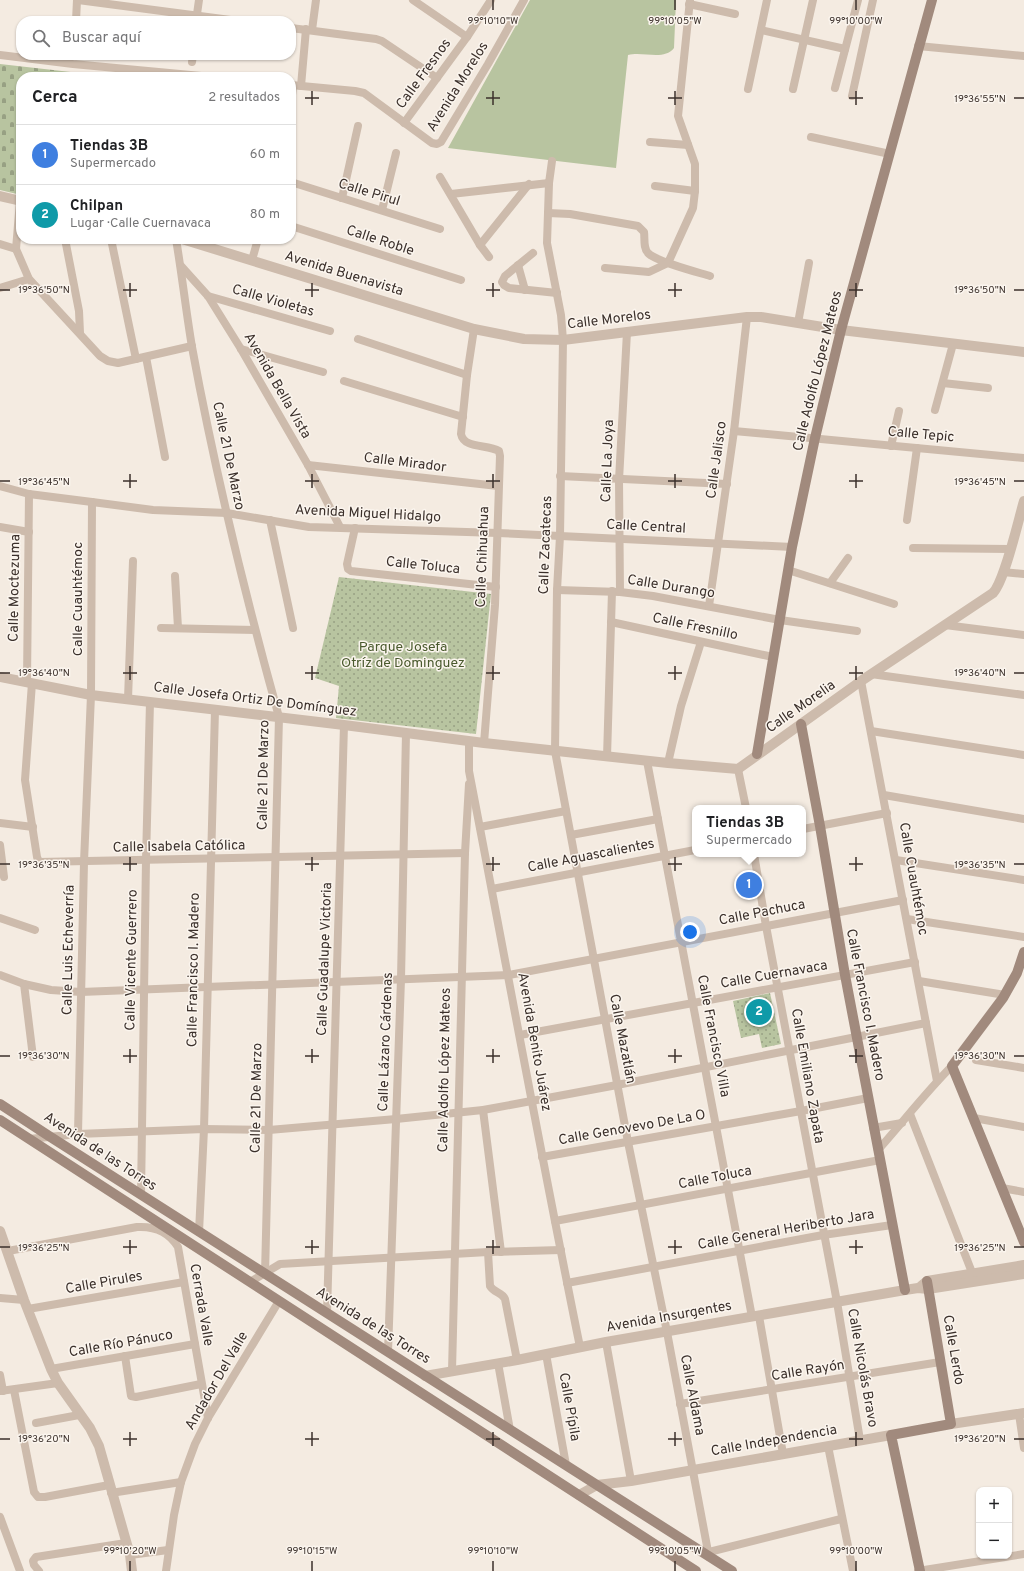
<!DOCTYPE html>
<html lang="es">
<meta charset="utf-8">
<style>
body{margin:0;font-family:Overpass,sans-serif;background:#f2f2f2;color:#202124}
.controls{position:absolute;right:12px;bottom:12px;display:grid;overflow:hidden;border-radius:8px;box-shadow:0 1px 3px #0004}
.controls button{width:36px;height:36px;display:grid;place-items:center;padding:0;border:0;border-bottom:1px solid #e0e0e0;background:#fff;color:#202124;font:20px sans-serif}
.you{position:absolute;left:690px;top:932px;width:14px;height:14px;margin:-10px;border:3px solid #fff;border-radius:50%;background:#1a73e8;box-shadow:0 0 0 6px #1a73e833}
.badge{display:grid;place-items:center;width:26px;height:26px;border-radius:50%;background:#7c3aed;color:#fff;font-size:13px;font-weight:700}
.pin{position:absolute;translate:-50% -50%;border:2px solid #fff;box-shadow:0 1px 4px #0006}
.popup{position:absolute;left:692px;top:805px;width:114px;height:52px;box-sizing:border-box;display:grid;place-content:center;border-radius:8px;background:#fff;filter:drop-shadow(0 1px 3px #0005);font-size:13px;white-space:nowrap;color:#757577}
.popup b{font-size:15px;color:#202124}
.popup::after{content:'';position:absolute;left:50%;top:100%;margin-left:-8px;border:8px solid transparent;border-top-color:#fff}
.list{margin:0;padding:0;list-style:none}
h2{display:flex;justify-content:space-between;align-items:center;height:52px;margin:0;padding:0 16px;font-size:17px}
h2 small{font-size:13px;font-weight:400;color:#757577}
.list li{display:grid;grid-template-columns:26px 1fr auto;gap:12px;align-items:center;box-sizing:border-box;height:60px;padding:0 16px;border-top:1px solid #e0e0e0}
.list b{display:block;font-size:15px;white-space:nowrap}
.list p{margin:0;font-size:13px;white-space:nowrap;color:#757577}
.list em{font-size:13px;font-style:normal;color:#757577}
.icon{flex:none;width:22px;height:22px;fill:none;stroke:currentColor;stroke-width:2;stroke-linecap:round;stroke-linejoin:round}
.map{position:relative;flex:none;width:1024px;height:1571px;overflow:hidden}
.search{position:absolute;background:#fff;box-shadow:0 1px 3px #0004;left:16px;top:16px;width:280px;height:44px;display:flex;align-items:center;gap:10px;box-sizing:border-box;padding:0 14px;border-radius:16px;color:#757577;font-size:15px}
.panel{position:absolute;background:#fff;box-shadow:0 1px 3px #0004;left:16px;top:72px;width:280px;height:172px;border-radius:16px}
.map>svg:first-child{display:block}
.cemetery{fill:url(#cemetery-stones)}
.park{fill:url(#park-dots)}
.pitch{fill:#b8c4a0}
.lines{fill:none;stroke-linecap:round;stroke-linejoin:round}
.minor{stroke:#cdbbac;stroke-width:8}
.tertiary{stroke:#cdbbac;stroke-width:10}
.secondary{stroke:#a18a7d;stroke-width:10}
.ticks{fill:none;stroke:#3b302b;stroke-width:1.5}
.labels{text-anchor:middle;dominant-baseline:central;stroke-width:3;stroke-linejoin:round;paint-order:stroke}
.street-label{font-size:14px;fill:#3b302b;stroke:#fbf5ee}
.park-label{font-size:14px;fill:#4a5a2e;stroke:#fbf5ee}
.ticks-label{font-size:10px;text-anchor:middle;fill:#3b302b;stroke:#fbf5ee;stroke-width:3;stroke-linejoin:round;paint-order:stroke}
</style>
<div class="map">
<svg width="1024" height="1571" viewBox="0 0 1024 1571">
<defs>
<pattern id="cemetery-stones" width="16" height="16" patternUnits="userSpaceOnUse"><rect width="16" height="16" fill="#b8c4a0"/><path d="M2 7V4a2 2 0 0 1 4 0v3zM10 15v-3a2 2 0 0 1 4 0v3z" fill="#97a083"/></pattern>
<pattern id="park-dots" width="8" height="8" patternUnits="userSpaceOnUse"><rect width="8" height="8" fill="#b8c4a0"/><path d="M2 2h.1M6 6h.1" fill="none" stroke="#97a083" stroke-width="1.8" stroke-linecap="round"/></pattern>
</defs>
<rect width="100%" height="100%" fill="#f4ebe1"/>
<path class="cemetery" d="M0 64 115 77H21V195L0 190Z"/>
<g class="park">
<path d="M339 577 491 594 476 734 336 718 339 686 315 678Z"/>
<path d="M770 993 781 1044 762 1048 759 1034 741 1038 733 1001Z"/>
</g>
<path class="pitch" d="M530 0H676L674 48C664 61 643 51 628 55L616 168 448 148Z"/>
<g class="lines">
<g class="minor">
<path d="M78 0 238 21"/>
<path d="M413 0 467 37"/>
<path d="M689 4 735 14"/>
<path d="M76 21 77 0"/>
<path d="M196 21 199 0"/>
<path d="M291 28 376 39 382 41 437 78"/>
<path d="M312 30 316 0"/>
<path d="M761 30 845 49"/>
<path d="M918 46 1024 56"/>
<path d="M0 55 73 64 212 77"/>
<path d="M192 62 193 55"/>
<path d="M291 85 355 91 364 93 432 143 437 144 441 142 488 64 524 0"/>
<path d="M301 86 306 29"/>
<path d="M835 88 858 0"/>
<path d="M748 89 767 0"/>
<path d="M793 89 813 0"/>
<path d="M852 96 873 0"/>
<path d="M291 105 293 85"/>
<path d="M404 123 467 37 491 0"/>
<path d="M811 137 890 154"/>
<path d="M650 142 688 145"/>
<path d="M552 161 549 183 547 243 561 315 563 340 560 536 557 590 555 751 628 1142 667 1332 709 1557"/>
<path d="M440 177 480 245 489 257"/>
<path d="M291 182 440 229"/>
<path d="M655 186 695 191"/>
<path d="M451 194 549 183"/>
<path d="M342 198 358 126"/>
<path d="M20 201 16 249 29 279 100 356 108 361 118 363 192 346"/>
<path d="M382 210 396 153"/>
<path d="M548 213 570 214 638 226 644 232C645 238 643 248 648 253 655 261 697 272 710 276"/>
<path d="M291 226 461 280"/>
<path d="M65 239 79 311 80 333"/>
<path d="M111 239 136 359"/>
<path d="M176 239C182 275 186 311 192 347 215 472 245 595 279 717L265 1274"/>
<path d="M0 244 16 249"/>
<path d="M480 245 529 184"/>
<path d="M533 253 505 276 502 282 504 285 509 288 557 293"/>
<path d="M252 260 258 239"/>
<path d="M518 265 525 290"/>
<path d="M181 266 208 296 241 349 308 465 340 527"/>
<path d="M605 268 649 272 668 263 693 208 695 191V164L678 116 690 0"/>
<path d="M0 288 29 279"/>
<path d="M208 296 330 331"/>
<path d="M798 323 809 263"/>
<path d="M474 329 467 375 461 434C464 449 487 444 499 451L500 456 495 605 484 743"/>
<path d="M358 339 467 375"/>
<path d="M241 349 323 372"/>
<path d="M146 357 165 457"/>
<path d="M344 381 463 417"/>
<path d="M943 383 988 388"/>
<path d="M935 410 953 344"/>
<path d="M734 431 1024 458"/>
<path d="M891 446 899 411"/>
<path d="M308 465 498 486"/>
<path d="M560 476 727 484"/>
<path d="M0 486 29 494 92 502 153 510 227 513 309 527 498 533 792 547"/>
<path d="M270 520 293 628"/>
<path d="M907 520 917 448"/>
<path d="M0 527 29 532"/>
<path d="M355 528 347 564 348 569 351 571 496 587"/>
<path d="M913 548 1010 549"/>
<path d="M788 570 894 604"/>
<path d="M1003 572 1024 574"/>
<path d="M175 576 178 628"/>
<path d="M830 583 848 558"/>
<path d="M557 590 620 592 653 596 780 620 857 631"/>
<path d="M620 592 619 480 627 332"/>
<path d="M709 606 734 431 747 317"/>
<path d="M611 622 773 657"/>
<path d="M945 625 1024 635"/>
<path d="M161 628 255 630"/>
<path d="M871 674 1024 695"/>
<path d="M861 681 937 1081"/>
<path d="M27 682 29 494"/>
<path d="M32 683 25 780 37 857 39 862 465 853"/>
<path d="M128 699 133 561"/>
<path d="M871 731 1024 755"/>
<path d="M469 741V771C506 963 541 1156 580 1347"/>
<path d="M607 757 612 591"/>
<path d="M647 761 752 1317"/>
<path d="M668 763 681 706 701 642"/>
<path d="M738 769 746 808"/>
<path d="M884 795 1024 819"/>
<path d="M0 823 33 827"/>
<path d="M480 827 566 811"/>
<path d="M803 829 887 813"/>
<path d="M571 835 658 819"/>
<path d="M0 845 4 877"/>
<path d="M754 854 766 926 837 1302 860 1440"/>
<path d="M896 860 1024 880"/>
<path d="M492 889 695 850"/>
<path d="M0 918 35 930"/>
<path d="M907 919 1024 937"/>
<path d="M0 975 24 984 51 990 81 992 509 975 903 900"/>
<path d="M919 981 1005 995"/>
<path d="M24 984 33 1057"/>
<path d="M520 1035 915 962"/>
<path d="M976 1060 1024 1068"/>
<path d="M483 1110 501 1252"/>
<path d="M910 1114 973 1275"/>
<path d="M974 1118 1024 1127"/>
<path d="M873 1128 902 1123"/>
<path d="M78 1134 84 862 91 695 92 502"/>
<path d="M29 1139 78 1134 204 1129 269 1130 396 1119 483 1110 617 1085 926 1023"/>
<path d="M878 1150C903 1122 926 1092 952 1066"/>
<path d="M542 1157 801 1111 868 1098"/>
<path d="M1002 1188 1024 1192"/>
<path d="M141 1195 146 860 150 702"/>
<path d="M555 1221 880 1160"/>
<path d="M199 1232 204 1129 215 710"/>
<path d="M8 1251 137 1227C154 1226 169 1232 178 1247L208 1418"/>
<path d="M488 1252 490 1286C494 1293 502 1292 505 1299L517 1360"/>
<path d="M250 1282 280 1264 488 1252 561 1250"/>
<path d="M567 1283 823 1235 892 1225"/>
<path d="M0 1298 24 1300"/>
<path d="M28 1309 184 1282"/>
<path d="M327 1313 344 725"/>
<path d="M759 1316 783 1454"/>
<path d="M606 1342 631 1481"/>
<path d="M388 1352 401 979 406 733"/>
<path d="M546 1354 566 1465"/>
<path d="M125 1356 131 1396 136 1397 201 1384"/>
<path d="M498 1363 510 1430"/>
<path d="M51 1369 195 1344"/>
<path d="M452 1371 465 853 469 784"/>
<path d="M0 1375 3 1391"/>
<path d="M14 1390 34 1492 38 1497H45L109 1485"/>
<path d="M0 1391 58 1383"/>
<path d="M680 1404 940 1362"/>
<path d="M1019 1414 1024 1448"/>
<path d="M36 1423 79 1415"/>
<path d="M828 1446 853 1571"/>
<path d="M111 1493 181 1482"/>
<path d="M0 1517 20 1571"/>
<path d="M709 1552 841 1519"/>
<path d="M130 1555 168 1550"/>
<path d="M39 1571 34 1565 33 1561 36 1557 126 1543"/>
<path d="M166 1571 174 1515 181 1482 195 1444 208 1418 279 1301"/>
<path d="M918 1571 1024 1554"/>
</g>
<g class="tertiary">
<path d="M0 196 21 201"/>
<path d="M182 239 474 329 524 339 563 340 747 317H761L841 330 1024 352"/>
<path d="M0 677 91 695 344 725 484 743 668 763 738 769 861 681 993 593C1005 580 1018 521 1024 501"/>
<path d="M0 1231 24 1300 51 1369 58 1383 90 1428 99 1446 130 1555 132 1571"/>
<path d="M921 1286 927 1281 1024 1265"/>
<path d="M425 1376 517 1360 606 1342 905 1290 918 1288 928 1289 1024 1274"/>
<path d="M951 1424 1024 1413"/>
<path d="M579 1495 597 1485 631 1481 891 1435"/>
</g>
<g class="secondary">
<path d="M801 724 820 826 845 975 905 1290"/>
<path d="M757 754 792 547 815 438 841 330 932 0"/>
<path d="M1024 952 1017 973 1003 998 952 1066 1024 1242"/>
<path d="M0 1104 49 1136 732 1571"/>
<path d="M0 1120 696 1571"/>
<path d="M920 1571 891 1435 951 1424 927 1281"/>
</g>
</g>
<path class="ticks" d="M493 0V10M675 0V10M856 0V10M312 91V105M493 91V105M675 91V105M856 91V105M305 98H319M486 98H500M668 98H682M849 98H863M1014 98H1024M130 283V297M312 283V297M493 283V297M675 283V297M856 283V297M0 290H10M123 290H137M305 290H319M486 290H500M668 290H682M849 290H863M1014 290H1024M130 474V488M312 474V488M493 474V488M675 474V488M856 474V488M0 481H10M123 481H137M305 481H319M486 481H500M668 481H682M849 481H863M1014 481H1024M130 666V680M312 666V680M493 666V680M675 666V680M856 666V680M0 673H10M123 673H137M305 673H319M486 673H500M668 673H682M849 673H863M1014 673H1024M130 857V871M312 857V871M493 857V871M675 857V871M856 857V871M0 864H10M123 864H137M305 864H319M486 864H500M668 864H682M849 864H863M1014 864H1024M130 1049V1063M312 1049V1063M493 1049V1063M675 1049V1063M856 1049V1063M0 1056H10M123 1056H137M305 1056H319M486 1056H500M668 1056H682M849 1056H863M1014 1056H1024M130 1240V1254M312 1240V1254M493 1240V1254M675 1240V1254M856 1240V1254M0 1247H10M123 1247H137M305 1247H319M486 1247H500M668 1247H682M849 1247H863M1014 1247H1024M130 1432V1446M312 1432V1446M493 1432V1446M675 1432V1446M856 1432V1446M0 1439H10M123 1439H137M305 1439H319M486 1439H500M668 1439H682M849 1439H863M1014 1439H1024M130 1561V1571M312 1561V1571M493 1561V1571M675 1561V1571M856 1561V1571"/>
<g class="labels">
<g class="street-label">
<text transform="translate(424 74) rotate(-54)">Calle Fresnos</text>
<text transform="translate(458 87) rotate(-58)">Avenida Morelos</text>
<text transform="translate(369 193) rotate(17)">Calle Pirul</text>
<text transform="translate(380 241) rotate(18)">Calle Roble</text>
<text transform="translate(344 274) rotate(17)">Avenida Buenavista</text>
<text transform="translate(273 301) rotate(16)">Calle Violetas</text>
<text transform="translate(609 320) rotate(-7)">Calle Morelos</text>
<text transform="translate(818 371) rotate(-76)">Calle Adolfo López Mateos</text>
<text transform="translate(277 386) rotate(60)">Avenida Bella Vista</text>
<text transform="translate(921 435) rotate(5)">Calle Tepic</text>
<text transform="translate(228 456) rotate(78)">Calle 21 De Marzo</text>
<text transform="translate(717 460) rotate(-82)">Calle Jalisco</text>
<text transform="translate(608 461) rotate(-88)">Calle La Joya</text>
<text transform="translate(405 463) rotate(7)">Calle Mirador</text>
<text transform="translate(368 514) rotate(3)">Avenida Miguel Hidalgo</text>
<text transform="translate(646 527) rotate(3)">Calle Central</text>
<text transform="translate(546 545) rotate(-88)">Calle Zacatecas</text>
<text transform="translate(483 557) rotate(-88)">Calle Chihuahua</text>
<text transform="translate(423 566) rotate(6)">Calle Toluca</text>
<text transform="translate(671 587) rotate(9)">Calle Durango</text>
<text transform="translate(15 588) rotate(-89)">Calle Moctezuma</text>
<text transform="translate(78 599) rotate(-90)">Calle Cuauhtémoc</text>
<text transform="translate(695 627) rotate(12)">Calle Fresnillo</text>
<text transform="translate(255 700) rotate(7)">Calle Josefa Ortiz De Domínguez</text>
<text transform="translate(801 707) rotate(-35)">Calle Morelia</text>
<text transform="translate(264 775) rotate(-89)">Calle 21 De Marzo</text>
<text transform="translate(179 847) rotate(-1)">Calle Isabela Católica</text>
<text transform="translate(591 856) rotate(-11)">Calle Aguascalientes</text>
<text transform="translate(913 879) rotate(80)">Calle Cuauhtémoc</text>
<text transform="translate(762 913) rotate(-11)">Calle Pachuca</text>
<text transform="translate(69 950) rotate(-89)">Calle Luis Echeverría</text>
<text transform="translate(325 959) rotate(-88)">Calle Guadalupe Victoria</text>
<text transform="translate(132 960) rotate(-89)">Calle Vicente Guerrero</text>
<text transform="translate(194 970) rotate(-89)">Calle Francisco I. Madero</text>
<text transform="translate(774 975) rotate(-10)">Calle Cuernavaca</text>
<text transform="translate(865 1005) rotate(79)">Calle Francisco I. Madero</text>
<text transform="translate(713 1036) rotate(79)">Calle Francisco Villa</text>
<text transform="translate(622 1039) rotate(79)">Calle Mazatlán</text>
<text transform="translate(386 1042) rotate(-88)">Calle Lázaro Cárdenas</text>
<text transform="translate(534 1042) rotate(80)">Avenida Benito Juárez</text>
<text transform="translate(445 1070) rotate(-89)">Calle Adolfo López Mateos</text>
<text transform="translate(807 1076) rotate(80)">Calle Emiliano Zapata</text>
<text transform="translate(257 1098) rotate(-89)">Calle 21 De Marzo</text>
<text transform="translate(632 1128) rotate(-10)">Calle Genovevo De La O</text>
<text transform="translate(100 1152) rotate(33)">Avenida de las Torres</text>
<text transform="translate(715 1178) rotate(-11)">Calle Toluca</text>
<text transform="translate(786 1230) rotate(-10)">Calle General Heriberto Jara</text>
<text transform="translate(104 1283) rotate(-10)">Calle Pirules</text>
<text transform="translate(201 1305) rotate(80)">Cerrada Valle</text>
<text transform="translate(669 1317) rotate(-10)">Avenida Insurgentes</text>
<text transform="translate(373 1326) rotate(32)">Avenida de las Torres</text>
<text transform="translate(121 1344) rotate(-10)">Calle Río Pánuco</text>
<text transform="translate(953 1350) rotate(80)">Calle Lerdo</text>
<text transform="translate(862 1368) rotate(80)">Calle Nicolás Bravo</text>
<text transform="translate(808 1371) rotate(-9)">Calle Rayón</text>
<text transform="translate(217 1381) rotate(-60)">Andador Del Valle</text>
<text transform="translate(692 1395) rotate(79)">Calle Aldama</text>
<text transform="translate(569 1407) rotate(80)">Calle Pípila</text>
<text transform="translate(774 1441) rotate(-10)">Calle Independencia</text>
</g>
<g class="park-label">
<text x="403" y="647">Parque Josefa<tspan x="403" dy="16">Otríz de Dominguez</tspan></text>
</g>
</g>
<g class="ticks-label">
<text x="493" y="24">99°10'10"W</text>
<text x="675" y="24">99°10'05"W</text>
<text x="856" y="24">99°10'00"W</text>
<text x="980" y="102">19°36'55"N</text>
<text x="44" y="293">19°36'50"N</text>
<text x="980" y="293">19°36'50"N</text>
<text x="44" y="485">19°36'45"N</text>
<text x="980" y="485">19°36'45"N</text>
<text x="44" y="676">19°36'40"N</text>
<text x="980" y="676">19°36'40"N</text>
<text x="44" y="868">19°36'35"N</text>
<text x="980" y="868">19°36'35"N</text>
<text x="44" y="1059">19°36'30"N</text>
<text x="980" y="1059">19°36'30"N</text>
<text x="44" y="1251">19°36'25"N</text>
<text x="980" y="1251">19°36'25"N</text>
<text x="44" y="1442">19°36'20"N</text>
<text x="980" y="1442">19°36'20"N</text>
<text x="130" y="1554">99°10'20"W</text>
<text x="312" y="1554">99°10'15"W</text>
<text x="493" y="1554">99°10'10"W</text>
<text x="675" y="1554">99°10'05"W</text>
<text x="856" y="1554">99°10'00"W</text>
</g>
</svg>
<div class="controls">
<button>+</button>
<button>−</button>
</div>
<div class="you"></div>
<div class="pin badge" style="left:749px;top:885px;background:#3f7fe0">1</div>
<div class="popup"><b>Tiendas 3B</b>Supermercado</div>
<div class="pin badge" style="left:759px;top:1012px;background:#0f9aa8">2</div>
<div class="search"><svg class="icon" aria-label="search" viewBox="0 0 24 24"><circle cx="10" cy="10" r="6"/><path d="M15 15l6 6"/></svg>Buscar aquí</div>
<section class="panel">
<h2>Cerca<small>2 resultados</small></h2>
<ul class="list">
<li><span class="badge" style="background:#3f7fe0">1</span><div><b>Tiendas 3B</b><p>Supermercado</p></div><em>60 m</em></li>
<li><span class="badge" style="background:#0f9aa8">2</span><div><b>Chilpan</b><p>Lugar · Calle Cuernavaca</p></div><em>80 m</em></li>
</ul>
</section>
</div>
